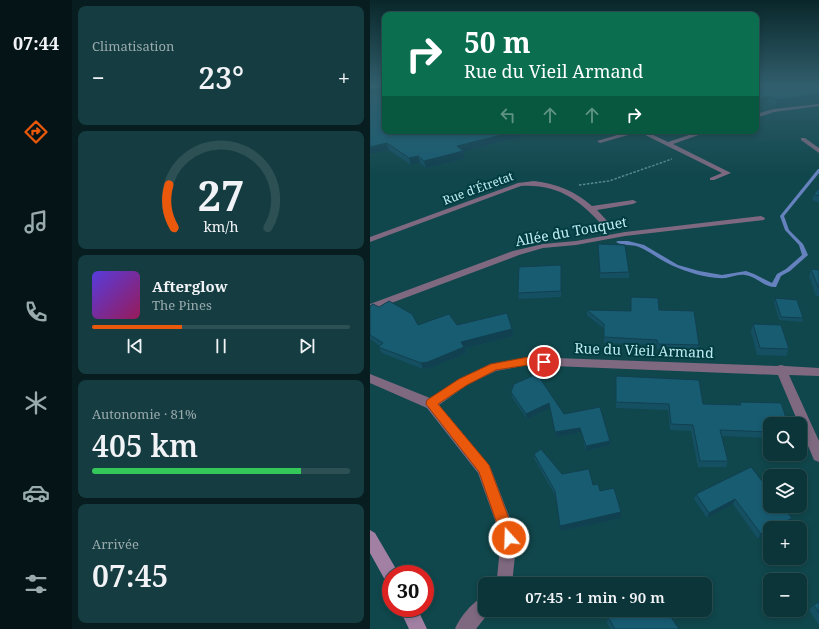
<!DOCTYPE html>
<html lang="fr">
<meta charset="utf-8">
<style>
body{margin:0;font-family:"Noto Serif",serif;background:#153d41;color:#f1f3f6;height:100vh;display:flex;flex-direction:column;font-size:15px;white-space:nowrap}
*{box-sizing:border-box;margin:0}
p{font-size:13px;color:#9aabae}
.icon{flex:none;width:22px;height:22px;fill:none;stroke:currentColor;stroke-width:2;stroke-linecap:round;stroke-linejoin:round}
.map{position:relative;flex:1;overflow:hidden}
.details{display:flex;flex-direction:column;gap:6px;padding:6px;background:#071d1f;width:298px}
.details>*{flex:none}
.banner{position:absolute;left:12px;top:12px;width:377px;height:122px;border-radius:8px;box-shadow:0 2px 6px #0003,0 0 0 1px #2c5053;background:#0b6e4f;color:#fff;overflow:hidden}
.tools{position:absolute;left:393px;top:417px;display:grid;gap:8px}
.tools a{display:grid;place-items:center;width:44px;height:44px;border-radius:8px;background:#0c3539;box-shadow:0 2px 6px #0003,0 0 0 1px #2c5053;font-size:20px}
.speed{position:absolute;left:12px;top:565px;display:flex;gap:8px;font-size:20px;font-weight:700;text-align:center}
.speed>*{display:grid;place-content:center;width:52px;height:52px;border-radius:50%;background:#0c3539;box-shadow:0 2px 6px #0003,0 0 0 1px #2c5053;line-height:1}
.speed .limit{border:6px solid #d22;background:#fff;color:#111}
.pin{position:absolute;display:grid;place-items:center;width:34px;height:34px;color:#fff;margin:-17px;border:2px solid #fff;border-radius:50%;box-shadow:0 1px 4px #0007}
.me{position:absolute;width:44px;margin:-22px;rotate:340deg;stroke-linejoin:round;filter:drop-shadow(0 0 3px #0008)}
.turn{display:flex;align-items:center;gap:14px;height:84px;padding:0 16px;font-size:18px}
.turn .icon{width:52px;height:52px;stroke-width:2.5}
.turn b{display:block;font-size:28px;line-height:34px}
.lanes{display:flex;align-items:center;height:38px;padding:0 16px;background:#0003;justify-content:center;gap:20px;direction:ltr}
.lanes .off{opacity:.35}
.big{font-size:30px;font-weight:600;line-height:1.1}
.details .widget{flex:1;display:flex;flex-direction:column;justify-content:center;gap:6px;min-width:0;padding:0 14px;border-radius:8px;background:#153d41}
.details .dial{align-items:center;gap:0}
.dial svg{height:104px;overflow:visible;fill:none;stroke:#2c5053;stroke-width:7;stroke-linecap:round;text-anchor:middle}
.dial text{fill:#f1f3f6;stroke:none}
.song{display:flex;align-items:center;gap:12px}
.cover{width:48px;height:48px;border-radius:6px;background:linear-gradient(135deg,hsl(250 70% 55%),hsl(330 70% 35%))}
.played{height:4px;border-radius:2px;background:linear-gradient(90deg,#ea580c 35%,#2c5053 35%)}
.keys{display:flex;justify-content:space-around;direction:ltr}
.heat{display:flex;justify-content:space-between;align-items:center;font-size:22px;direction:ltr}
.charge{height:6px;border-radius:3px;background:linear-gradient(90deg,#34c759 81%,#2c5053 0)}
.trip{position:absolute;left:108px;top:577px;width:234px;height:40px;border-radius:8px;background:#0c3539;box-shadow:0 2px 6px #0003,0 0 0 1px #2c5053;font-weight:600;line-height:40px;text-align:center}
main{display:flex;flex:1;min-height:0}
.tabs{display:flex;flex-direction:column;width:72px;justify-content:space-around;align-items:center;background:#051517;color:#9aabae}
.tabs .icon{width:28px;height:28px}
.tabs .active{color:#ea580c}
.tabs b{font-size:18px;color:#f1f3f6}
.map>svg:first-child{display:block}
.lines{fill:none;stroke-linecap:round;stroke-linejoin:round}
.stream{fill:#6582be;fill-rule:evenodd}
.path{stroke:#578a8e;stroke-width:1.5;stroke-dasharray:2.5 1.5;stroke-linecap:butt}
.lane{fill:#7e6980;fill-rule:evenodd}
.street{fill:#7e6980;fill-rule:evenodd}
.secondary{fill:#a180a4;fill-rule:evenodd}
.wall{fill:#154f62}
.shaded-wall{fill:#114050}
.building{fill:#185c72;stroke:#114050}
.route{fill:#ea580c;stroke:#983908}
.labels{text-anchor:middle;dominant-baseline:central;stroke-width:4;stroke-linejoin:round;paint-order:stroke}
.far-street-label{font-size:12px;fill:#bfecf0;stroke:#003c41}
.street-label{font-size:14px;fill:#bfecf0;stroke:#003c41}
</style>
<main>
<nav class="tabs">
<b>07:44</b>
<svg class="icon active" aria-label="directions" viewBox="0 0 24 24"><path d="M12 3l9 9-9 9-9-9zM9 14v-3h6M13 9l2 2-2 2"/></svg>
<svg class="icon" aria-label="music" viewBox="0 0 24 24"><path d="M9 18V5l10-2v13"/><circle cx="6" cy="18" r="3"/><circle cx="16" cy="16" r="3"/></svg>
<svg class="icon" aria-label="phone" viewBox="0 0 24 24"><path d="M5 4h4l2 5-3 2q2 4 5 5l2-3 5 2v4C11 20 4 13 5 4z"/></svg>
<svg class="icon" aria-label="climate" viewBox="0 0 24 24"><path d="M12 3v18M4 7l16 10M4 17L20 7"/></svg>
<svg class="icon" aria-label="car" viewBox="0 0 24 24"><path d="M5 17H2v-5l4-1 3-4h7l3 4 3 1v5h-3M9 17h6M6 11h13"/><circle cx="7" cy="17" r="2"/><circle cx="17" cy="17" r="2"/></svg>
<svg class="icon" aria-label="filters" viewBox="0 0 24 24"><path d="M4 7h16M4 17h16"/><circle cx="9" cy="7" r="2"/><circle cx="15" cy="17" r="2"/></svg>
</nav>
<section class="details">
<div class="widget"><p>Climatisation</p>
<div class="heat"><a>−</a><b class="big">23°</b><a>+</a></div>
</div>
<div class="widget dial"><svg viewBox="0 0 100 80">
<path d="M14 69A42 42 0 1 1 86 69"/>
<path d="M14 69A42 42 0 0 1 10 36" stroke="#ea580c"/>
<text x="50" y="56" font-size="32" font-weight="700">27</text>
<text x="50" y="72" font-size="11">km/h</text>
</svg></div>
<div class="widget">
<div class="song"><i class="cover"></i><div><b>Afterglow</b><p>The Pines</p></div></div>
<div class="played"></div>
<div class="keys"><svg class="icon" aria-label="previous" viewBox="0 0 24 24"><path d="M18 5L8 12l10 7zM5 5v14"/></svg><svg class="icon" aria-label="pause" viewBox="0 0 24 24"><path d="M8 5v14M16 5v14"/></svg><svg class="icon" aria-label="next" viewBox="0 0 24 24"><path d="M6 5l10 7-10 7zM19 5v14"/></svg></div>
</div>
<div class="widget"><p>Autonomie · 81%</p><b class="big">405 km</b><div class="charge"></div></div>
<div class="widget"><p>Arrivée</p><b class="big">07:45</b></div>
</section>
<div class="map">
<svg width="449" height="629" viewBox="0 0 449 629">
<rect width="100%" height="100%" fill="#10474c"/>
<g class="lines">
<path class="stream" d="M448,169h1v4l-35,43 5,14 14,14 5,11 -18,16 -9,5 -5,11c-11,1 -20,-11 -31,-12 -5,-1 -10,1 -15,2 -7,2 -14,1 -21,0 -17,-3 -34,-9 -49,-18 -7,-4 -13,-9 -21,-12 -7,-3 -17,-1 -23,-5l2,-1h10l16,4 34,20 21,6 23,4 24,-4 8,3 18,9 5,-9 9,-5 16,-14 -3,-10 -14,-15 -5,-14z"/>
<path class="path" d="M209,185l30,-4 63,-22"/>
<path class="lane" d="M391,216l4,2 -1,2 -139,16 -49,9 -33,3 -24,7 -149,56v-7l143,-53 30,-7 33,-3 49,-9z"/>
<path class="street" d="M449,104v2l-45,6 -18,6v-4l18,-5z
M261,131h14l23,11 33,-11h9l-37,13 58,29 -17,7h-4v-2l12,-5 -83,-41 -39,11 -3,-2z
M431,138h4l14,10v5l-18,-13z
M164,181c23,3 41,10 58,25l41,-6 4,2 -4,2 -36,6 15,16 -4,2h-3c-25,-27 -45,-44 -84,-42l-151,56v-5l148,-54z
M158,357l249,9 4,-1 4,1 34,2v8l-30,-1 30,66v21l-5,-2 -36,-85 -250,-10 -32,6 -29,14 -28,20 50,60 2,4 26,68 -5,47h-17l2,-6 4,-41 -23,-64 -51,-65 -57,-25v-9l60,24 29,-19 31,-15z
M115,596v14h6l-15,19h-21c5,-12 18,-28 30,-33z"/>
<path class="secondary" d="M0,86h11l-11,2z
M0,530l5,3 24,41h-8v8l-6,-2 -15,-27z
M29,608h18l10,21h-18z"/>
</g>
<path class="wall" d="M386,86h63l-44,20 -7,-4z
M0,93l15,38h144l1,3 -67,18 2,6 -39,10 -6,-5 -9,2 -22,-15 -19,4z
M449,188v15l-7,-3 2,-6z
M228,244l31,28v6h-29z
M191,265v32l-42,2 -1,-6z
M441,269l8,1v26h-3l-7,-20z
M261,297l28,13 40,35 -1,5 -41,-1v-4l-53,-2v-14l-17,-14v-5l44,1z
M405,298l28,20 -1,4 -23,-2 -5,-18z
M0,306l9,1 39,18h39l55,4 1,7 -48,12 1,5 -36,15 -7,1 -41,-16 -4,-6 2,-1 -10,-7z
M383,324l36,25 -3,7 -29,-1 -6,-24z
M246,376l87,28 36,1 1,-3 30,22v14l-49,-2 7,25 -2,6h-28l-7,-36 -21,-1 -2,-20 -52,-2z
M144,384l96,57v4l-24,6 -5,-19 -25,5 -6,-29 -23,11 -15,-22 -1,-5z
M164,454l28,20 31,11 7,6 21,27 -60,13 -5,-34 -21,-37z
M381,467l41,51 -4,5 -9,5h-9v5l-12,6 -25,-35 -26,14 -13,-19 2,-5z
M449,602v23l-10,-15 5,-5z
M238,617l71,12h-68l-4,-5z"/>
<path class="shaded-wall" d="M449,94v6l-44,6 2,-6z
M399,96l-1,6 -12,3v-5z
M147,131h12l1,3 -67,18 2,6 -39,10 -2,-7 33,-15z
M17,143l2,7 -19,4v-7z
M48,156l2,7 -9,2 -2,-7z
M142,329l1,7 -48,12 1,5 -36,15 -7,1 -2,-6 40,-21z
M179,403l1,5 -23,11 -1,-5z
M210,428l1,4 -25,5 -1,-5z
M240,441v4l-24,6v-5z
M365,499l-2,5 -26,14 2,-5z
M251,512v6l-60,13 -1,-5z
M422,518l-4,5 -9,5h-6z
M400,529v4l-12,6 3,-5z"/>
<path class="building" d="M386,86h63v8l-42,6 -8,-4 -13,4z
M15,91v40h132l-60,15 6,5 -39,10 -6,-5 -9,2 -22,-15 -17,4v-54z
M449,188v8l-5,-2z
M228,244l27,1 4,27 -29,1z
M191,265v26l-43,2 1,-26z
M441,269l8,1v19z
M261,297l27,1 1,12 35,1 5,34 -41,-1 -1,-4 -53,-3v-13l-17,-14 44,1z
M405,298l22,2 6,18 -22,-1z
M19,301l23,13 6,11 31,-11 8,11 50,-12 5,16 -51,13 3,5 -36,15 -7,1 -43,-16 5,-4 -13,-8v-29l3,-2 6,3z
M383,324l28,1 8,24 -29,-1z
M167,374l27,40 36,-7 10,34 -24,5 -6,-18 -25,4 -6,-29 -23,11 -15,-22 3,-8z
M246,376l83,4 4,24 38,1 -1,-3 41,1 7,21h-18v8l-50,-2 8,31h-28l-7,-36 -22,-1 -2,-20 -53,-2z
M171,449l21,25 27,-5 4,16 5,-1 2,7 14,-3 7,24 -61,14 -5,-35 -21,-37z
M381,467l19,24v15h12l10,12 -19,10h-3v1l-9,5 -26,-35 -26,14 -13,-19z
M449,602v11l-5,-8z
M246,610h50l13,19h-64l-7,-12z"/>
<linearGradient id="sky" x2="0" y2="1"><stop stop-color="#09272a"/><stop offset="0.49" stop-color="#315e6c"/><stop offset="1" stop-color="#315e6c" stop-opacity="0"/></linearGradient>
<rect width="449" height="174" fill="url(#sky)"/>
<path class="route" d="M158,357l16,1 5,4 -5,3h-16l-32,5 -29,15 -29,19 51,61 27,73 -2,4 -5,3 -5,-3 -2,-4 -23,-66 -53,-68 1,-4 32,-21 32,-15z"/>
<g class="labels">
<g class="far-street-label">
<text transform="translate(108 188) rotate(-20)">Rue d'Étretat</text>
</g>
<g class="street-label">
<text transform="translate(201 231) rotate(-10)">Allée du Touquet</text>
<text transform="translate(274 350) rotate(2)">Rue du Vieil Armand</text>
</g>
</g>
</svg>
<div class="tools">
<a><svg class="icon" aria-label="search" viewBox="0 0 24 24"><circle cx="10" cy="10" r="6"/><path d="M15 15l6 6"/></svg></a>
<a><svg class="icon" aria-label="layers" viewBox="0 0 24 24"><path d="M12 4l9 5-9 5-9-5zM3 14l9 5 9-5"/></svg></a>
<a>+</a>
<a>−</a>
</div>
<div class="speed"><div class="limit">30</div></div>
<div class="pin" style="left:174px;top:362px;background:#d93025"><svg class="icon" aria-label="arrive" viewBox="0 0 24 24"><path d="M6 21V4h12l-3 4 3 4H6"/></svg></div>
<svg class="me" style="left:139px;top:538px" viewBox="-20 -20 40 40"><circle r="17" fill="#ea580c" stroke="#fff" stroke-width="3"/><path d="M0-11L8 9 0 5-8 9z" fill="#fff"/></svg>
<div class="trip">07:45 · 1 min · 90 m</div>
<div class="banner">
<div class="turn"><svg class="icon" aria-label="right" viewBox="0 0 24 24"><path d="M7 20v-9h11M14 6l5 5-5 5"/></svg><div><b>50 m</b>Rue du Vieil Armand</div></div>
<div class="lanes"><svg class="icon off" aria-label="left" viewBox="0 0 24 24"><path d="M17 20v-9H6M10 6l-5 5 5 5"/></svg><svg class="icon off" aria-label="ahead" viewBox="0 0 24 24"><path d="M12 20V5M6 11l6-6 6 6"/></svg><svg class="icon off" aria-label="ahead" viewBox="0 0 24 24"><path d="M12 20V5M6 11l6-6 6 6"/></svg><svg class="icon" aria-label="right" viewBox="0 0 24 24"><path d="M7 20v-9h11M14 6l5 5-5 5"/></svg></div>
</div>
</div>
</main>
